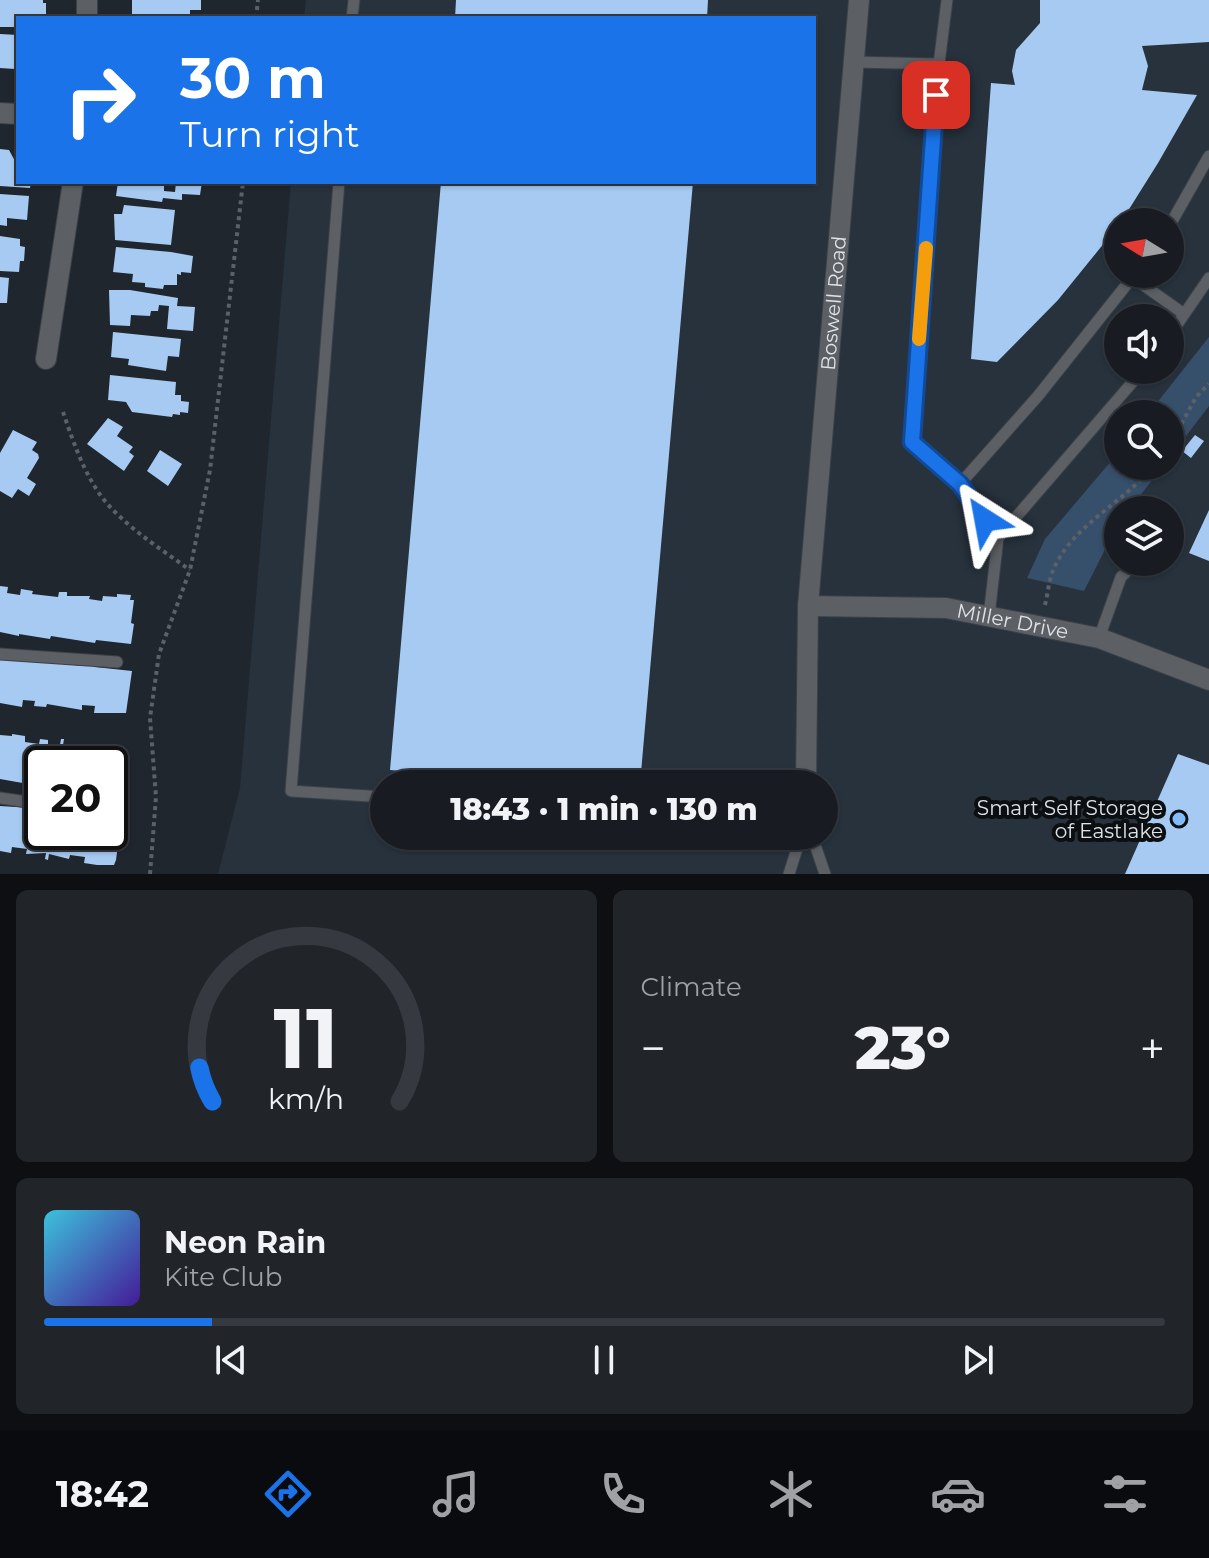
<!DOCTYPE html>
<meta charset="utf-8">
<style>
body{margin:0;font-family:Montserrat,sans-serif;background:#21252a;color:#f1f3f6;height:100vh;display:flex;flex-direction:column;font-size:30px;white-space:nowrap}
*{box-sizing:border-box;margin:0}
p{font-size:26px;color:#9fa1a5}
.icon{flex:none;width:44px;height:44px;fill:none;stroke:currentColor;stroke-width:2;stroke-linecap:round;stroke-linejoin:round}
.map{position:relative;height:874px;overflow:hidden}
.panel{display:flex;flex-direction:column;gap:16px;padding:16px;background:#0d0f13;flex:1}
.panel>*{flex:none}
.hud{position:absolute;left:16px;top:16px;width:800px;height:168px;border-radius:0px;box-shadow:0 2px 6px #0004,0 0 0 2px #363a40;background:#1a73e8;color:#fff;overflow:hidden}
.needle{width:52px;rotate:281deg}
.fabs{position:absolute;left:1104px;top:208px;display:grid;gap:16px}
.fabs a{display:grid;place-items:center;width:80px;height:80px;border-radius:50%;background:#181c22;box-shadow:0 2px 6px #0004,0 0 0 2px #363a40;font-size:40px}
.speed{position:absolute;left:24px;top:746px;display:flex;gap:16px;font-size:40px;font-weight:700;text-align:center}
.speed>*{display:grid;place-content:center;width:104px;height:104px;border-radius:50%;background:#181c22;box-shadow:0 2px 6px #0004,0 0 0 2px #363a40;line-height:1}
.speed .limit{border:4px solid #111;border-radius:12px;background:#fff;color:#111}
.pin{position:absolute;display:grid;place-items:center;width:68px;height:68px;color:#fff;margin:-34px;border-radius:16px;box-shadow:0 4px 12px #0006}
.me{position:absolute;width:88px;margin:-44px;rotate:326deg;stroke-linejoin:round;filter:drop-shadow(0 0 6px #0008)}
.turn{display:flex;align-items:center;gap:28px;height:168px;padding:0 32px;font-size:36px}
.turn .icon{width:104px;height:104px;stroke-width:2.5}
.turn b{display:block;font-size:56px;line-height:68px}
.big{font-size:60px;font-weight:800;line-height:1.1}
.panel .tile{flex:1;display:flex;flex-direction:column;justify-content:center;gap:12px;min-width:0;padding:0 28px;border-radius:12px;background:#21252a}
.panel .dial{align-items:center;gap:0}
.dial svg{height:208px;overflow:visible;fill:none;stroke:#363a40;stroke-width:7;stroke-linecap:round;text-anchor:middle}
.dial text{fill:#f1f3f6;stroke:none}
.song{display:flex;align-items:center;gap:24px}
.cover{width:96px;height:96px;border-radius:12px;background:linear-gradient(135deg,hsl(190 70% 55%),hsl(260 70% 35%))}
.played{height:8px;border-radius:4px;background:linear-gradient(90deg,#1a73e8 15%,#363a40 15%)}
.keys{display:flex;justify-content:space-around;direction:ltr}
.heat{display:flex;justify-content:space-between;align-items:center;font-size:44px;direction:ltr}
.panel .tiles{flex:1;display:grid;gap:16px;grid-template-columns:1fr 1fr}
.tile:last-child{grid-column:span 2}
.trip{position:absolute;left:370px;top:770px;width:468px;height:80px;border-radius:40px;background:#181c22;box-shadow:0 2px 6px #0004,0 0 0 2px #363a40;font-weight:800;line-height:80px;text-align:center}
.tab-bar{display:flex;height:128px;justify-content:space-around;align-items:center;background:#0a0b0e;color:#9fa1a5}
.tab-bar .icon{width:56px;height:56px}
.tab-bar .selected{color:#1a73e8}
.tab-bar b{font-size:36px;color:#f1f3f6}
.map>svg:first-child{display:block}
.built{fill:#27323d;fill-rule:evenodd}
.green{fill:#364f6a}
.building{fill:#a6caf2}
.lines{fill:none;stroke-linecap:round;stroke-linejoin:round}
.service-casing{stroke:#3b4048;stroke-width:13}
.minor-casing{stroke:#3b4048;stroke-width:22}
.tertiary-casing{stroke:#3b4048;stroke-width:22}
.path{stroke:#5b6168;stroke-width:4;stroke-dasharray:4 4;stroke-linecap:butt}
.service{stroke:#5c5f63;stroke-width:11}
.minor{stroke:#5c5f63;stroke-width:20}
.tertiary{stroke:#5c5f63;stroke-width:20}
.route-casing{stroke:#114b97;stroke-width:20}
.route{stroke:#1a73e8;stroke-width:14}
.slow{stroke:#f59e0b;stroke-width:14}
.poi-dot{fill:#84bcfb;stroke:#0c0f12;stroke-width:3}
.labels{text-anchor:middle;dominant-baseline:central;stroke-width:8;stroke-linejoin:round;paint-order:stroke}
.street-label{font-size:20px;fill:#dee3e8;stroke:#0c0f12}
.poi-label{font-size:20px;fill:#dee3e8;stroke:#0c0f12;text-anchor:end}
</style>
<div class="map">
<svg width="1209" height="874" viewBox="0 0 1209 874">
<rect width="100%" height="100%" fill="#20262e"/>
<path class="built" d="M306,0h903v874h-991l22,-86 51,-606h523v-164h-510zM1118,222h52v52h-52zM1118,318h52v52h-52zM1118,414h52v52h-52zM1118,510h52v52h-52zM384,784h440v52h-440z"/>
<path class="green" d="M1209,337v69l-39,51v-43h-22z
M1118,453v13h45l-34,44h-11v14l-34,67 -57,-13 18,-39z"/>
<path class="building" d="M0,0h43v3h3v15h-28v9h-18z
M132,0h69v10h-11v8l-58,-2z
M456,0h252l-1,18h-252z
M1040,0h169v42l-67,4 6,20 -6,24 55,5 -39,68 -37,59h-3v4l-60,74 -61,62 -26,-3 20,-276 24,2 -3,-14 4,-21 24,-27z
M0,34l18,1v32l-3,2 -15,-1z
M0,149l9,1 6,11h3v21h13l-1,6 -30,-2z
M118,182h40l-1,2 7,1v6l11,1 1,-10h26l-2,13 -18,-1v6l-19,-2 -1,4 -46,-6z
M441,182h252l-53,602h-88l-162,-14z
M0,194l29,2 -2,24 -20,-2v8l-7,-1z
M124,205l51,5 -4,35 -56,-5 -1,-26h8z
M0,236l20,3v7l5,1 -1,14h-4l-1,11 -19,-1z
M116,247l55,5 22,4 -2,17 -10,-1v3l-4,-1v11h-13l-1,4 -18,-2v-4l-13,-1 1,-8 -20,-2z
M0,277l9,1 -2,25h-7z
M109,290h21l48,8 -1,8 18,1 -2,24 -26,-2 2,-23 -10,-1 -1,6h-7l-1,5 -19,-1 -1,11 -20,-1z
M113,332l68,7 -2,18 -11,-1 -2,15 -38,-6 1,-6 -18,-2z
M110,375l66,7 -1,13h6v6l8,1 -1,11 -8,-1v3l-7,-1 -1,3 -40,-5 -6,-10 -18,-2z
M108,418l15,9 -6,9 16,11 -4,5 5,4 -10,15 -37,-27z
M13,430l24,12 -5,8 6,4 1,4 -12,20 9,6 -7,12 -11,-7 -6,9 -12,-7v-38z
M1195,435l9,6 -13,17 -9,-7z
M160,450l22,14 -14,22 -21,-15z
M1209,510v51l-20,-8z
M0,586l8,1 -1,6 13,2 1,-6 12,2 -1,3 26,3 1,-5h8v4h23l-1,3 13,2 1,-5 14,1v-3l14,1 -1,5h4l-3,23 3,1 -3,20 -35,-4 -1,3 -44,-7 -1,3 -31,-5v2l-19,-4z
M0,658l84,8v-3l11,1v3l37,4 -6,42h-32l1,-7 -13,-1v5l-35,-6 -1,3 -12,-1 1,-5 -12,-1 -1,7 -22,-4z
M12,734l13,2v6l14,2 1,-5 8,1v4l12,1 1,-6h3l-1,6h20v5l15,2v-6l29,5 -3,44 -14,-2v-29h-68v20l-7,-1 -1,2 -34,-6v-44l12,1z
M1178,754l31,11v109h-84z
M0,806l32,2v2l10,1v21h68v-12l11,2 -5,38 -2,5h-17l-13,-2 1,-6 -15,-2 -1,4 -20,-5 -1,6 -3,-1 1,-6 -20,1 1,-5 -15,-2 -1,6 -11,-2z"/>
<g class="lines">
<g class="service-casing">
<path id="service" d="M352,18l2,-18
M854,62l85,2 8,-64
M939,64l-27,378 48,42 38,54
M339,182l-48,609 93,6
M1170,225l39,-69
M1132,277l52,37
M1170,335l39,-57
M960,484l78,-88 97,-122
M989,616l9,-78 145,-168
M1099,638l22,-61 15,-14
M0,654l117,8
M0,798l42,6
M110,813h3
M812,836l13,38
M789,874l12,-38"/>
</g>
<g class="minor-casing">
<path id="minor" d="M87,18v-18
M0,113l18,1
M46,359l27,-177"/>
</g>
<g class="tertiary-casing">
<g id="tertiary">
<path id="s1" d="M808,606l138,2 153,30 110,42"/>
<path id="s2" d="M806,784l2,-178 51,-606"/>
</g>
</g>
<path class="path" d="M256,18l2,-18
M63,412c12,35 25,74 52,100 22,22 50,40 75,58
M1170,445l26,-48 13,-13
M1045,605c3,-12 4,-26 9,-37 20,-44 70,-65 99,-102
M150,874l6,-77 -6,-79 9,-64 31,-84 20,-100 33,-288"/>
<use href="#service" class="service"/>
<use href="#minor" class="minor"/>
<use href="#tertiary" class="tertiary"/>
</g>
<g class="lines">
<g class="route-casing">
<path id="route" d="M936,95l-24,347 48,42 25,36"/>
</g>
<use href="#route" class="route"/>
<path class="slow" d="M919,339l7,-91"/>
</g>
<circle class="poi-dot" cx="1179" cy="819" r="8"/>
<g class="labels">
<g class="street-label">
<text stroke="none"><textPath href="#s2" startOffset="482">Boswell Road</textPath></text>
<text stroke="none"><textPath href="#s1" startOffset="206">Miller Drive</textPath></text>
</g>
<g class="poi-label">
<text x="1163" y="808">Smart Self Storage<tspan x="1163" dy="23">of Eastlake</tspan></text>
</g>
</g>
</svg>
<div class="fabs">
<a><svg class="needle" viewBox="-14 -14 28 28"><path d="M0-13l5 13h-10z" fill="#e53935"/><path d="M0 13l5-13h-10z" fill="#9fa1a5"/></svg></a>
<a><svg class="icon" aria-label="sound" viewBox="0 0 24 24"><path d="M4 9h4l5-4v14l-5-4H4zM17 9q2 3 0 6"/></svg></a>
<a><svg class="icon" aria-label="search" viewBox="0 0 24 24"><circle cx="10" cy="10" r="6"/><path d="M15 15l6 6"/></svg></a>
<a><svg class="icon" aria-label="layers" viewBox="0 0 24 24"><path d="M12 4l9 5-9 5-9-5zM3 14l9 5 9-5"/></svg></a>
</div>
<div class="speed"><div class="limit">20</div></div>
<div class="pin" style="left:936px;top:95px;background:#d93025"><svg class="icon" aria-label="arrive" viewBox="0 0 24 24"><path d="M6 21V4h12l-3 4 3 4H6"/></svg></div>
<svg class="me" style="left:985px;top:520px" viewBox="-20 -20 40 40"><path d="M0-17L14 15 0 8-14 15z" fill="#1a73e8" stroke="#fff" stroke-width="4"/></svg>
<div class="trip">18:43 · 1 min · 130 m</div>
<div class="hud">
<div class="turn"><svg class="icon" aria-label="right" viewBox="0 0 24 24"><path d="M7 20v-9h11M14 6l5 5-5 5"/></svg><div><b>30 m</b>Turn right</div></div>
</div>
</div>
<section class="panel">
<div class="tiles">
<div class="tile dial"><svg viewBox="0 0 100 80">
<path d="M14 69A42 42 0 1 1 86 69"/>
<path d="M14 69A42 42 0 0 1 9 56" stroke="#1a73e8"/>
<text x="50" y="56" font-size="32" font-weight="700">11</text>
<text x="50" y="72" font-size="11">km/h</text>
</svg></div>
<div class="tile"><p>Climate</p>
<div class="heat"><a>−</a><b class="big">23°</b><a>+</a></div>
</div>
<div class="tile">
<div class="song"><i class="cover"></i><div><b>Neon Rain</b><p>Kite Club</p></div></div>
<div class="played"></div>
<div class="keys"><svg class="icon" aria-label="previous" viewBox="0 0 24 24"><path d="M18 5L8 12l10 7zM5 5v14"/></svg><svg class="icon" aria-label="pause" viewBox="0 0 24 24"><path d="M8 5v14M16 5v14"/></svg><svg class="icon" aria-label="next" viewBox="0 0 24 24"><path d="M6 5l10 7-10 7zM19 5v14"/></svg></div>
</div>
</div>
</section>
<nav class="tab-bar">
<b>18:42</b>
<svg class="icon selected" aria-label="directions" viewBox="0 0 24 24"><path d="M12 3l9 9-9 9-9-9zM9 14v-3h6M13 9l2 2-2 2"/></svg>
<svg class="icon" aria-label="music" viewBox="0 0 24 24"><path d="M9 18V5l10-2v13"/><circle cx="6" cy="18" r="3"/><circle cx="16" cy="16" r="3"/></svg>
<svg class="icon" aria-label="phone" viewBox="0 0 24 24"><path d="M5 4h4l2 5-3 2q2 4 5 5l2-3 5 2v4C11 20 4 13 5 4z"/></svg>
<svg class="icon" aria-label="climate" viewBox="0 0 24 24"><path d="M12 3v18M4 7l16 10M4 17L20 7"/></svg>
<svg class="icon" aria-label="car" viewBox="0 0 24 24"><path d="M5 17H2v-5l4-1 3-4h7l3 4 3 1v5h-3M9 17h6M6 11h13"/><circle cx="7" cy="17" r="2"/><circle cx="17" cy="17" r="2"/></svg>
<svg class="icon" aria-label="filters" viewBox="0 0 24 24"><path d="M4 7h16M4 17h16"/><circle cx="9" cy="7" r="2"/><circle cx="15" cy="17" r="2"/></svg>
</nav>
